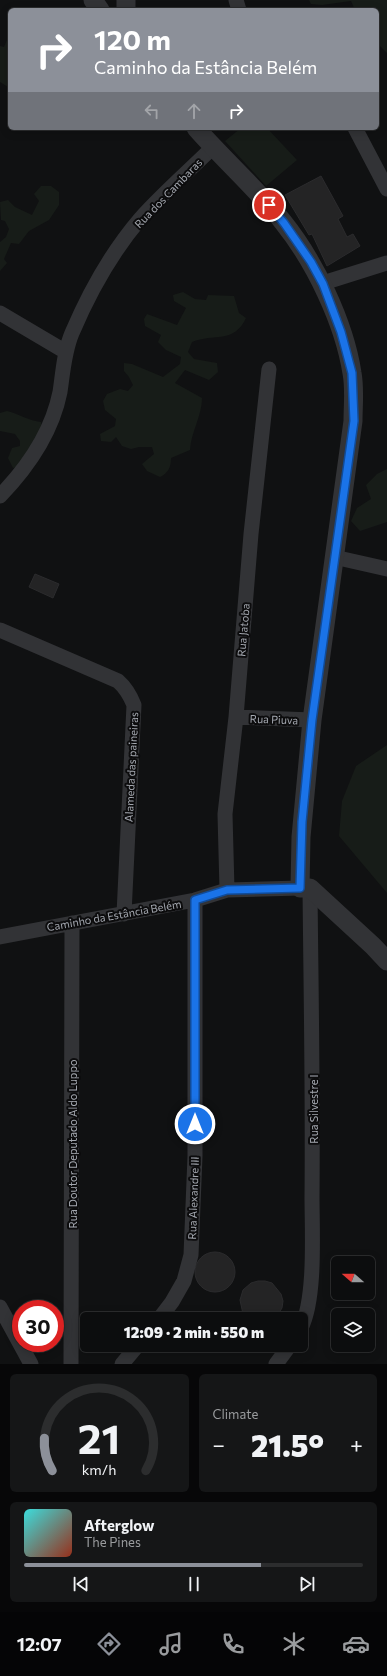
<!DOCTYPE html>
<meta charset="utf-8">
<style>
body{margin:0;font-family:Commissioner,sans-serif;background:#151617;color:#f1f3f6;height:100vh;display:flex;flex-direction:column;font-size:15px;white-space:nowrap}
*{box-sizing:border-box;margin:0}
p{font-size:13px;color:#9a9c9e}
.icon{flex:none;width:22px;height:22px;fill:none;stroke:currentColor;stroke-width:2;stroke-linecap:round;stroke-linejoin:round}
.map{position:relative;height:1364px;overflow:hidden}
.side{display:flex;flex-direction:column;gap:10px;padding:10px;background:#070708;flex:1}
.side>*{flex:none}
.guide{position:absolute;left:8px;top:8px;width:371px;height:122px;border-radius:6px;box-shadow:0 2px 10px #0003,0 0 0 1px #2c2d2e;background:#8c9099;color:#fff;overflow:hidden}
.needle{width:26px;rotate:290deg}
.tools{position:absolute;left:331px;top:1256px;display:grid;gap:8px}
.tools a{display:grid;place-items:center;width:44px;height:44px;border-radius:6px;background:#0c0d0e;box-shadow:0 2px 10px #0003,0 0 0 1px #2c2d2e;font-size:20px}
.speed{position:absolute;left:12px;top:1300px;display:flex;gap:8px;font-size:20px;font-weight:700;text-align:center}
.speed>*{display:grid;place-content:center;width:52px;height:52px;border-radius:50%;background:#0c0d0e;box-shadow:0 2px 10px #0003,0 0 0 1px #2c2d2e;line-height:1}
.speed .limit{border:6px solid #d22;background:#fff;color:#111}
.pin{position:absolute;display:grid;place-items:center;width:34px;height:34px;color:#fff;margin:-17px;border:2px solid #fff;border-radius:50%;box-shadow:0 1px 4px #0007}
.me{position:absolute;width:44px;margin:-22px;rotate:0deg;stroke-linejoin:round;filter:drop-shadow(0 0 3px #0008)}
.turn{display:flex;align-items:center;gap:14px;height:84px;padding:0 20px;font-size:18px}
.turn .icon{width:52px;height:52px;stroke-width:2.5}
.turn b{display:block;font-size:28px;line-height:34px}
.lanes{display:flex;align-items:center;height:38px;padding:0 20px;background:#0003;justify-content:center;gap:20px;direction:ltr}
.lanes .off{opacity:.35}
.big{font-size:30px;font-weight:800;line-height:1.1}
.side .tile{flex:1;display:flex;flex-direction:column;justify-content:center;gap:6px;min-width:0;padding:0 14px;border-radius:6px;background:#151617}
.side .dial{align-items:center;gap:0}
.dial svg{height:104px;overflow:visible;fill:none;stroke:#2c2d2e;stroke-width:7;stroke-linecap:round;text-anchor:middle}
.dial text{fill:#f1f3f6;stroke:none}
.song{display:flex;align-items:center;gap:12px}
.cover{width:48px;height:48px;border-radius:6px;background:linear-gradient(135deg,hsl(180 70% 55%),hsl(10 70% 35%))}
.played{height:4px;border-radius:2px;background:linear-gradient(90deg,#8c9099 70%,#2c2d2e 70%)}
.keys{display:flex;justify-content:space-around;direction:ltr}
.heat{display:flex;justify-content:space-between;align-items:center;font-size:22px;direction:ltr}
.side .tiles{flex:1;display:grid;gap:10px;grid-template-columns:1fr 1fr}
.tile:last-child{grid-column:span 2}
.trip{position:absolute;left:80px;top:1312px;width:228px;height:40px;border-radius:6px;background:#0c0d0e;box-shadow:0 2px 10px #0003,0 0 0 1px #2c2d2e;font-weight:800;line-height:40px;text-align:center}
.dock{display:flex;height:64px;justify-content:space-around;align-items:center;background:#050506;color:#9a9c9e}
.dock .icon{width:28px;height:28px}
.dock .current{color:#8c9099}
.dock b{font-size:18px;color:#f1f3f6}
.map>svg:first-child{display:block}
.green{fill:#171c18}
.building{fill:#242425;stroke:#2b2b2d}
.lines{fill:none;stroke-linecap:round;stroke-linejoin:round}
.minor{stroke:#323336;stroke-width:15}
.tertiary{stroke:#323336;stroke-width:19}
.route-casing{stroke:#114b97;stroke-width:10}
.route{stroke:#1a73e8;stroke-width:7}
.labels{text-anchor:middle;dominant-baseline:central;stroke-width:4;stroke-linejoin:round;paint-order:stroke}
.street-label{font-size:11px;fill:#a4a8b0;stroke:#0c0c0d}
</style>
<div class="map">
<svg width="387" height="1364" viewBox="0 0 387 1364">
<rect width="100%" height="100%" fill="#101112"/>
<path class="green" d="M309,0h78v53l-10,-10v-33h-22l-4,-9 -29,4 -11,-1z
M10,38v47l-2,2 -8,-5v-36l4,1 3,-7z
M241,128h26l30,32 -31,26 -41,-45z
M41,186h10l8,6v13l-10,15 -20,11 -10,13 -8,-1 -7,16 3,4 -7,8v-29l6,-5 3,-8 -4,-8 -4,-1 -1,-18 8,-2 7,7 17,8 7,-14 -5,-7z
M183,292l12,7 11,1 2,-5 26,1 5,17 7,5c-12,26 -32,15 -54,24l-4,10 6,7 23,4 1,9 -9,8 -24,-10 -10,13 27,15c0,18 -11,34 -12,52l-19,8c0,10 -3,15 -11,19l-13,-6 -5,-7 12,-10 -2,-7h-13l-8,2 -9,-3 -6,-9 -5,5 -10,-1 -1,-7 15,-8 1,-7 -11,-9 -2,-9 4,-7 13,-5 8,2 5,-6 -4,-8 -5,-6v-8l8,1 31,13 17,-13 1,-7 -15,-7 -8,-8 3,-7 -16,-9 -1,-7 3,-5 30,11 9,-17 -12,-7 -1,-6z
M7,411c12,3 22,10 34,11l2,9 -23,35 -7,2 -5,-10 4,-10 8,-2v-5l-5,-7 -15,-3v-18z
M387,469v53l-27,9 -9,-10 6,-13 14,-9 -5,-14 11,-11z
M387,745v148l-48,-57 3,-35 14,-35z"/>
<path class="building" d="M321,176l22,40 -5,3 9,18 6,-3 7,12 -33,20 -15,-32 -3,1 -24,-40z
M35,574l24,10 -6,14 -24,-11z
M195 1272a20 20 0 1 1 40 0a20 20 0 1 1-40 0Z
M258,1281h7l7,2 9,11 2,7 -1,7 -7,11h-28l-4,-5 -3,-14 3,-10 8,-7z"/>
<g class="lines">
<path class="minor" d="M236,0l3,10
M355,128l32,61
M323,283l64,-20
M0,313l66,39
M0,496c28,-29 52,-64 60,-104 3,-20 4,-40 12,-59 17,-40 39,-80 68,-114 22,-25 49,-48 73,-72
M334,557l53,12
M0,630l118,51c8,7 12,14 16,24l-10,209
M236,717l76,3
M227,890l-2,-76 11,-97 15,-183 18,-165
M0,937l195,-37 32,-10 73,-2
M0,1307l31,57
M159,1319l13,-17 12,-21 7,-26 4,-99v-256
M301,1328c15,-30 11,-97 11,-131 1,-103 -1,-206 -2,-309
M71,1364l1,-441
M122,1364l16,-19
M276,1364l14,-19"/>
<path class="tertiary" d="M93,0l7,10
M126,0v10
M196,128c28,32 61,61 87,94 32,40 61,100 69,151 3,16 1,32 1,48l-41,299 -11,117 -1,51h10l63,58 14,15"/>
</g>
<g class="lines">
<g class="route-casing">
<path id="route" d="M195,1124v-224l32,-10 73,-2 2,-66 10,-102 42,-299 -2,-48 -11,-41 -18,-48 -12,-22 -27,-39 -15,-18"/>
</g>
<use href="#route" class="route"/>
</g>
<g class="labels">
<g class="street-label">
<text transform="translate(168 193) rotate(-46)">Rua dos Cambaras</text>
<text transform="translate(243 630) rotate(-85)">Rua Jatoba</text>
<text transform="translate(274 719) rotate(2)">Rua Piuva</text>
<text transform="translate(131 767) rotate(-87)">Alameda das paineiras</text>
<text transform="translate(114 915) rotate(-10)">Caminho da Estância Belém</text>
<text transform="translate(313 1109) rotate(-90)">Rua Silvestre I</text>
<text transform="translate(72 1144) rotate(-90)">Rua Doutor Deputado Aldo Luppo</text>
<text transform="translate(193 1198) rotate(-88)">Rua Alexandre III</text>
</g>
</g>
</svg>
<div class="tools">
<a><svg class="needle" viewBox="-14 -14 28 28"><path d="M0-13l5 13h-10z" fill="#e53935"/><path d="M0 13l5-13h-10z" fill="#9a9c9e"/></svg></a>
<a><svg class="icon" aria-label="layers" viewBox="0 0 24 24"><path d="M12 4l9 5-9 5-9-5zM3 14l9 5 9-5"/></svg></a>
</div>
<div class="speed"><div class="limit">30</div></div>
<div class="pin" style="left:269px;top:205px;background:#d93025"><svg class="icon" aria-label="arrive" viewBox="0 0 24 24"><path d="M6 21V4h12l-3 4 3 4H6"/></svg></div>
<svg class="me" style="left:195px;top:1124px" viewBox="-20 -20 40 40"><circle r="17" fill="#1a73e8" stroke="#fff" stroke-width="3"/><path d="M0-11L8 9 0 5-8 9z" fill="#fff"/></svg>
<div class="trip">12:09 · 2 min · 550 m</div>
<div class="guide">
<div class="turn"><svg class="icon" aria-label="right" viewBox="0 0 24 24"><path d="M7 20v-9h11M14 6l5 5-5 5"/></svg><div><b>120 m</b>Caminho da Estância Belém</div></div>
<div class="lanes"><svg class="icon off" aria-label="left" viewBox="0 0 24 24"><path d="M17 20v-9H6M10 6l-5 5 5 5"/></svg><svg class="icon off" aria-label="ahead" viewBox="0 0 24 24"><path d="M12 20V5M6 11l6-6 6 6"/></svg><svg class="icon" aria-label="right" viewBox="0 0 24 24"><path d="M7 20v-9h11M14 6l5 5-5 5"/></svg></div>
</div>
</div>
<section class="side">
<div class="tiles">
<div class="tile dial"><svg viewBox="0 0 100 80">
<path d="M14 69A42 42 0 1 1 86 69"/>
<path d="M14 69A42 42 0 0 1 8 44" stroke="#8c9099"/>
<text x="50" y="56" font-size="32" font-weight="700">21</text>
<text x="50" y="72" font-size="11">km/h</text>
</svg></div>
<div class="tile"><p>Climate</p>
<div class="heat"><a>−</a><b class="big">21.5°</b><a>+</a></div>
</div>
<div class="tile">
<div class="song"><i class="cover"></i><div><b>Afterglow</b><p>The Pines</p></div></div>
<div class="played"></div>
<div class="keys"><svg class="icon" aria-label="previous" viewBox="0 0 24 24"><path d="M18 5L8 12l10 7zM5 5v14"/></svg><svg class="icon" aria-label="pause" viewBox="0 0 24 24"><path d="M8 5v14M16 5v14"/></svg><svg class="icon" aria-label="next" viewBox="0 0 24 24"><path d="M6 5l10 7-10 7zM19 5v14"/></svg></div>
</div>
</div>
</section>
<nav class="dock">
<b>12:07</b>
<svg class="icon current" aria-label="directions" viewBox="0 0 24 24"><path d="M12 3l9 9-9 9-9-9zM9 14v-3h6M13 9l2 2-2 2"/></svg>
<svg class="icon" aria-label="music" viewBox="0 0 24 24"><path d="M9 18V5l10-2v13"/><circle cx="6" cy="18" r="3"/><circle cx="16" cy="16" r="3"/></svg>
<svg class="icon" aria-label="phone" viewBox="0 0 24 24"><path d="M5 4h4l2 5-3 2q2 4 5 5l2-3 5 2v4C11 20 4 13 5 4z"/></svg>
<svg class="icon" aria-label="climate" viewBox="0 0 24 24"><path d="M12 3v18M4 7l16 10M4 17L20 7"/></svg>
<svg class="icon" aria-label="car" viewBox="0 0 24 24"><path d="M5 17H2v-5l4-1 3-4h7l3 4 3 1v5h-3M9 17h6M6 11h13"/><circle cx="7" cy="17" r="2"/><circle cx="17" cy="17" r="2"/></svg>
</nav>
